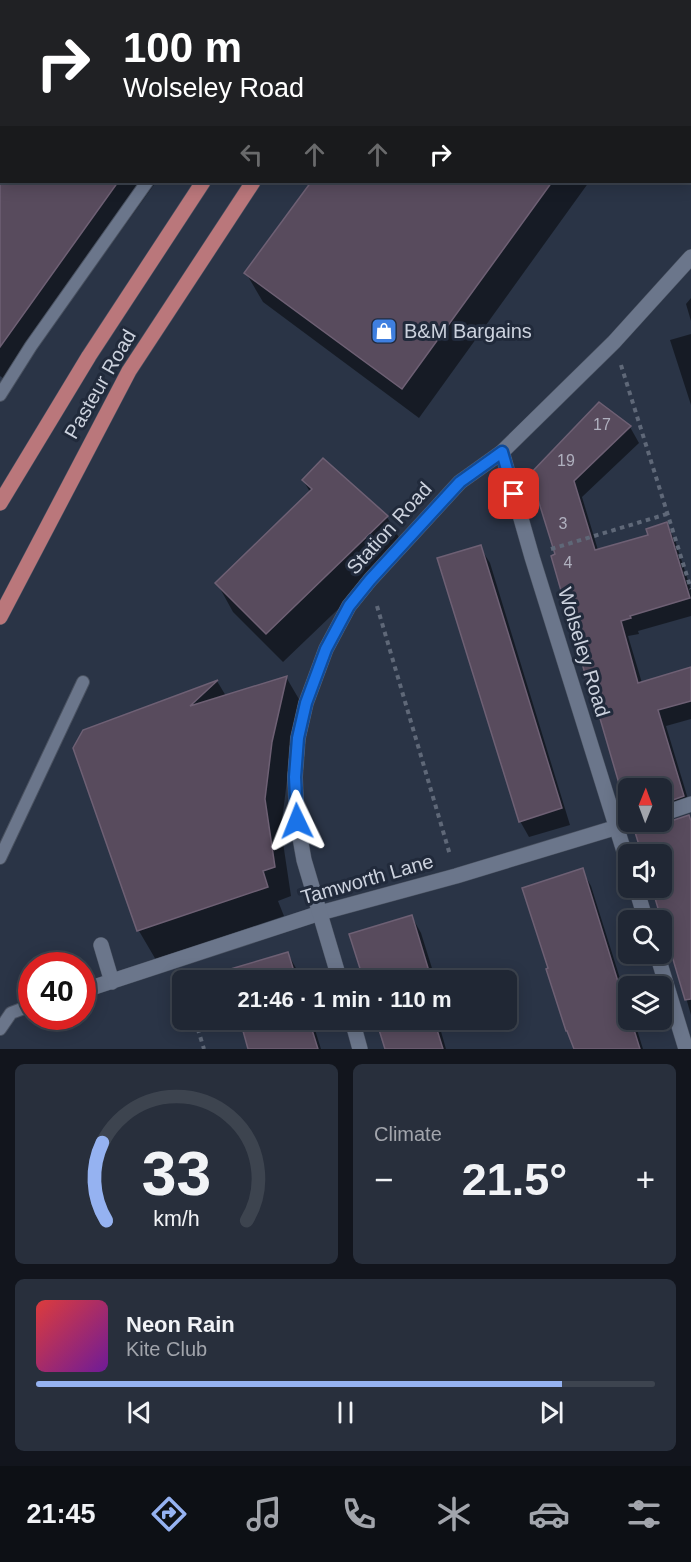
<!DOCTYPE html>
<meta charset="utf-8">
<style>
body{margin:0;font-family:Arial,sans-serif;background:#282f3c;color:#f1f3f6;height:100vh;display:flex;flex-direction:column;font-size:22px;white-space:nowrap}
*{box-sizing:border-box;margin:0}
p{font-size:20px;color:#a2a5ac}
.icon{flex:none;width:33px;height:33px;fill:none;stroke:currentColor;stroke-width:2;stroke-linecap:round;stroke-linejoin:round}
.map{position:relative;height:1049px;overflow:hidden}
.drawer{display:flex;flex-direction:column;gap:15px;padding:15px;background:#12151d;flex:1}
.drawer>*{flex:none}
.banner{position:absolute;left:0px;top:0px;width:692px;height:183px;box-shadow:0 3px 15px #0003,0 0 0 2px #3d444f;background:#202124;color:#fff;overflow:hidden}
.needle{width:39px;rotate:1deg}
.tools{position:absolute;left:618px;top:778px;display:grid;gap:12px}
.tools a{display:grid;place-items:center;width:54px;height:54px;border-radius:9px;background:#202734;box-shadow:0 3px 15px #0003,0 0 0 2px #3d444f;font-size:30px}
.speed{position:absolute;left:18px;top:952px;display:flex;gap:12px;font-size:30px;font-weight:700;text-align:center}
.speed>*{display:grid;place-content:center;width:78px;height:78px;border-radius:50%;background:#202734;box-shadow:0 3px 15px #0003,0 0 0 2px #3d444f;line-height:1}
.speed .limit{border:9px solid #d22;background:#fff;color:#111}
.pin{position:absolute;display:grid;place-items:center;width:51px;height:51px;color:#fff;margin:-26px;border-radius:12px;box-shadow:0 3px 9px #0006}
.me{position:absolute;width:66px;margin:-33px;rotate:358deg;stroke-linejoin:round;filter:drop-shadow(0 0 4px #0008)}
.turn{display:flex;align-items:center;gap:21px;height:126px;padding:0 24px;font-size:27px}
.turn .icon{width:78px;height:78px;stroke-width:2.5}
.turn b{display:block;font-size:42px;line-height:51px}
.lanes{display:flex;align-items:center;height:57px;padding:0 24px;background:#0003;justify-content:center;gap:30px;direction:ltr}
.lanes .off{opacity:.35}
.big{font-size:45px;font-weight:700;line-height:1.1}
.drawer .widget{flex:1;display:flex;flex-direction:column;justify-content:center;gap:9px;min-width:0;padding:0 21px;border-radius:9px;background:#282f3c}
.drawer .dial{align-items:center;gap:0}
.dial svg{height:156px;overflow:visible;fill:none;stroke:#3d444f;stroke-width:7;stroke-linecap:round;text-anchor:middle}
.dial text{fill:#f1f3f6;stroke:none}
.song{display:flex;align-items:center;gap:18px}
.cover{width:72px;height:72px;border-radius:9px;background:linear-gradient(135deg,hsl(0 70% 55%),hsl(280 70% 35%))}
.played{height:6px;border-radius:3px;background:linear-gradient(90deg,#95b2f1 85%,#3d444f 85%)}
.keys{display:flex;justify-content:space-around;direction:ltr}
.heat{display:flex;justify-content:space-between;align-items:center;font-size:33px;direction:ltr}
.drawer .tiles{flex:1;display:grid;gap:15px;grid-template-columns:1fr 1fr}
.widget:last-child{grid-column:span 2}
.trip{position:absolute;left:172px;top:970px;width:345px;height:60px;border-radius:9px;background:#202734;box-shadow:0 3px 15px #0003,0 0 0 2px #3d444f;font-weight:700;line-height:60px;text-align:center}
.tabs{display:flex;height:96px;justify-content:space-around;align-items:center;background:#0d1015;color:#a2a5ac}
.tabs .icon{width:42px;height:42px}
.tabs .on{color:#95b2f1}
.tabs b{font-size:27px;color:#f1f3f6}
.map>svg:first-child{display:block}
.shadow{fill:#0007}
.building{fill:#584b5d;stroke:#6e6074;stroke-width:1.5}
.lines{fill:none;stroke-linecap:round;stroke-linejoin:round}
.service-casing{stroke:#4a5261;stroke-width:14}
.minor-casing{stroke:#4a5261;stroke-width:16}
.tertiary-casing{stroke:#4a5261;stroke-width:16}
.primary-casing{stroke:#4a5261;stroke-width:16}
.path{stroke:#5f6878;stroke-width:4;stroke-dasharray:4.5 4.5;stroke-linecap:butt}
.service{stroke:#6b768b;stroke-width:12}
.minor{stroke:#6b768b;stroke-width:15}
.tertiary{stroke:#6b768b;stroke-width:15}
.primary{stroke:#ba777b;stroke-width:15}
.route-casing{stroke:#114b97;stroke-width:15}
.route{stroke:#1a73e8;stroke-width:10}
.labels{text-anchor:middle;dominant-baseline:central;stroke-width:6;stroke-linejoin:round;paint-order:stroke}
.number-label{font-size:16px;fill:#afb0be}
.poi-label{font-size:20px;fill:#ccd2de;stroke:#212a3b;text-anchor:start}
.street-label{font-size:20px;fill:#ccd2de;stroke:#212a3b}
</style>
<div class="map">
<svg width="691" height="1049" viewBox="0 0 691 1049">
<rect width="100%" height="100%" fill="#2a3446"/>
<path class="shadow" d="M0,0h286l-284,2v180h154l-145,202 -11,-8z
M313,182h276l-170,236 -156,-116 -17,-29z
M691,298v23l-5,-17z
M691,334v71l-21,-65z
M600,404l30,23 9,16 -57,54 16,53 52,-14 16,-12 9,16 16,50v26l-53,15 1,3 -11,2 14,47 49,-15v51l-25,7 25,83v3l-19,7 1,2 16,-4 2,4v194l-37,-127h8v-33h-18l-3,-25 -4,-8h25v-33h-34v19l-2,-4 -69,-249 -25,-80z
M323,460l64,57 17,29 -121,116 -50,-50 -16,-29 93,-91 -7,-12z
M480,547l10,16 80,262 -41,12 -9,-16z
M286,677l17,29 -15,66 -7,57 10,67 -13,5 6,15 -128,44 -17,-29 -64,-183 9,-17 133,-50 9,15z
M582,870l9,16 37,118v16h6l9,29h-69z
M412,917l9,16 15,48h-71z
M288,954l9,16 3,11h-69z
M242,1020h70l9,29h-73z
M377,1020h63l-2,1 8,28h-60z"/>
<path class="building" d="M0,182h118l-118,165z
M311,182h241l-150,207 -158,-116z
M599,402l32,24 -57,55 21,69 53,-15 -2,-6 21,-7 23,76 -60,18 1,2 -10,3 17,62 53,-16v34l-33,9 26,86 -22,8v-15h-34v19l-1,-4h-2l-33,-113h-2l-39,-135 4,-2 -25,-80z
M323,458l65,58 -122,118 -51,-51 97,-94 -10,-9z
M481,545l81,263 -43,14 -82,-264z
M287,676l-15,66 -7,57 10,68 -12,4 5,16 -131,44 -64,-183 10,-18 135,-50 -28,26z
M689,815l2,6v178l-6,1 -33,-112h10v-33h-20l-7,-23 6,-4 3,-6 21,1z
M583,868l45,146v6h3l9,29h-66l-7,-18h-1l-20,-62 2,-1 -26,-80z
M412,915l20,66h-68l-15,-47z
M288,952l9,29h-67l-3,-11z
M240,1020h69l9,29h-70z
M376,1020h58l9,29h-58z"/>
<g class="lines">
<g class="service-casing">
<path id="service" d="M643,0l2,2
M273,2l1,-2
M690,35l1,1
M0,395l31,-49 116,-164
M0,858l83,-176
M0,1029l11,-16 21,-8"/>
</g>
<g class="minor-casing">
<path id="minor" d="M502,452l30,105 96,307
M662,814l29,-10
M636,888l10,33
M101,945l11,37
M657,954l29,95
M82,991l238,-78 136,-37 178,-54"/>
</g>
<g class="tertiary-casing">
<path id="tertiary" d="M340,981l-36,-121 -7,-39 -2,-44 3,-39 8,-35 20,-54 23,-43 21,-26 90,-98 42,-30 112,-110 77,-85
M352,1020l8,29"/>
</g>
<g class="primary-casing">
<path id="primary" d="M335,2l2,-2
M385,2l2,-2
M0,503l89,-147 114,-174
M0,617l129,-246 124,-189"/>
</g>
<path class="path" d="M621,365l70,224
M551,549l116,-35
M377,606l73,249
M195,1020l9,29"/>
<use href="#service" class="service"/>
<use href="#minor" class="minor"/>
<use href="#tertiary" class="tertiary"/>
<use href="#primary" class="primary"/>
</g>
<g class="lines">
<g class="route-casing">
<path id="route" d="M297,821l-2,-44 3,-39 8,-35 20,-54 23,-43 21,-26 90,-98 42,-30 12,42"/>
</g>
<use href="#route" class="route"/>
</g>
<defs>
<g id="shop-square" transform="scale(1.35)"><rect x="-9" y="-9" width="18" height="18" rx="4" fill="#3f7fe0" stroke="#212a3b"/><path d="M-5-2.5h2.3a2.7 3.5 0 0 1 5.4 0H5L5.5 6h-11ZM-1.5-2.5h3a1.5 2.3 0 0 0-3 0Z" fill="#fff"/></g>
</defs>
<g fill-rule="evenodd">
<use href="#shop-square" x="384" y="331"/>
</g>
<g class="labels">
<g class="number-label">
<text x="602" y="424">17</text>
<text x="566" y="460">19</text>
<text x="563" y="523">3</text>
<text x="568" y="562">4</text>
</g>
<g class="poi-label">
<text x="404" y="331">B&amp;M Bargains</text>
</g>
<g class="street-label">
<text transform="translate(100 384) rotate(-60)">Pasteur Road</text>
<text transform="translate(389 528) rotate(-48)">Station Road</text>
<text transform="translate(584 652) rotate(73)">Wolseley Road</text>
<text transform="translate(367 879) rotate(-16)">Tamworth Lane</text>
</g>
</g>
</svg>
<div class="tools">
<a><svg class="needle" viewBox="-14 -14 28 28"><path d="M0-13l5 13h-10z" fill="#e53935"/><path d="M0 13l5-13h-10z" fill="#a2a5ac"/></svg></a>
<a><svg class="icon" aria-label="sound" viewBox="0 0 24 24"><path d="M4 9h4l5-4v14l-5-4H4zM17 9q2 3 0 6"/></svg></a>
<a><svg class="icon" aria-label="search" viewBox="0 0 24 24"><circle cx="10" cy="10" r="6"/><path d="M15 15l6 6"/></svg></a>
<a><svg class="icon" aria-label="layers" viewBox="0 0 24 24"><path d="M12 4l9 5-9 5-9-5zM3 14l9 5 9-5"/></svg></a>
</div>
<div class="speed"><div class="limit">40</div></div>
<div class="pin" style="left:514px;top:494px;background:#d93025"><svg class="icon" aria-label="arrive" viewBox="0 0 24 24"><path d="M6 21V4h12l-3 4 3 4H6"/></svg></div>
<svg class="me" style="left:297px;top:821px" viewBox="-20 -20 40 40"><path d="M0-17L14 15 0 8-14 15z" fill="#1a73e8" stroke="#fff" stroke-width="4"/></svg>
<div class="trip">21:46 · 1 min · 110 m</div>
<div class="banner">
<div class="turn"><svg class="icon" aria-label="right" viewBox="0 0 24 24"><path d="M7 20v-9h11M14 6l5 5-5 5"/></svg><div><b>100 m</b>Wolseley Road</div></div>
<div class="lanes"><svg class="icon off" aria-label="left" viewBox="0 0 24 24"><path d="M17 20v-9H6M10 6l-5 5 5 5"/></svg><svg class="icon off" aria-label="ahead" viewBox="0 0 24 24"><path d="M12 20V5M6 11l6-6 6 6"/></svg><svg class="icon off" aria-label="ahead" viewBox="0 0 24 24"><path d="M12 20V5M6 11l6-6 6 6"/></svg><svg class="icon" aria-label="right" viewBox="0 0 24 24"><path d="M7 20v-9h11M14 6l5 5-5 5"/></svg></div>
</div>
</div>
<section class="drawer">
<div class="tiles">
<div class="widget dial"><svg viewBox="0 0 100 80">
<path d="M14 69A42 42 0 1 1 86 69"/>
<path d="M14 69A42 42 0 0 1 12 29" stroke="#95b2f1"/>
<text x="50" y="56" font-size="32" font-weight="700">33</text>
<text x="50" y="72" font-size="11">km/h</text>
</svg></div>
<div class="widget"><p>Climate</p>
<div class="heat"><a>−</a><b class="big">21.5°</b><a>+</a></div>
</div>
<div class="widget">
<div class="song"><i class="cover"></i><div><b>Neon Rain</b><p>Kite Club</p></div></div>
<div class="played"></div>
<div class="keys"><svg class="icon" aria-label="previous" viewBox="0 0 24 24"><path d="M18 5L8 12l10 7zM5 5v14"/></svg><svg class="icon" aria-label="pause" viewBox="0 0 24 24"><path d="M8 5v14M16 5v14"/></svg><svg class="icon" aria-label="next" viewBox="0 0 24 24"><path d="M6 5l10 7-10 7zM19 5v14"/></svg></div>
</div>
</div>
</section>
<nav class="tabs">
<b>21:45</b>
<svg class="icon on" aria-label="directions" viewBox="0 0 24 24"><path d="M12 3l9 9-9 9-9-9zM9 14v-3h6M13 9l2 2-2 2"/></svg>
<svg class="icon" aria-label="music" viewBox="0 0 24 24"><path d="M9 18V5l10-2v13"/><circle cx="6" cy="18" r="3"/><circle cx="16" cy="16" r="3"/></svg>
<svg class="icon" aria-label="phone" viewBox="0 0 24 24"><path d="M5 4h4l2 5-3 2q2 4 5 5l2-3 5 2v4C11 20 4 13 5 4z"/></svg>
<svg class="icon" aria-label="climate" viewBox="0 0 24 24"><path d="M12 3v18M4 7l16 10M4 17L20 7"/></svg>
<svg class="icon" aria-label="car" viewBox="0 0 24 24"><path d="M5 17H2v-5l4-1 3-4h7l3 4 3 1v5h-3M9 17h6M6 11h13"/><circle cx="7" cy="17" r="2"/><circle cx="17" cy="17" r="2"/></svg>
<svg class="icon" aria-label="filters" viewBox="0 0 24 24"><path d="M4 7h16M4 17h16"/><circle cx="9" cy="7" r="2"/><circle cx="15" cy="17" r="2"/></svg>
</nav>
